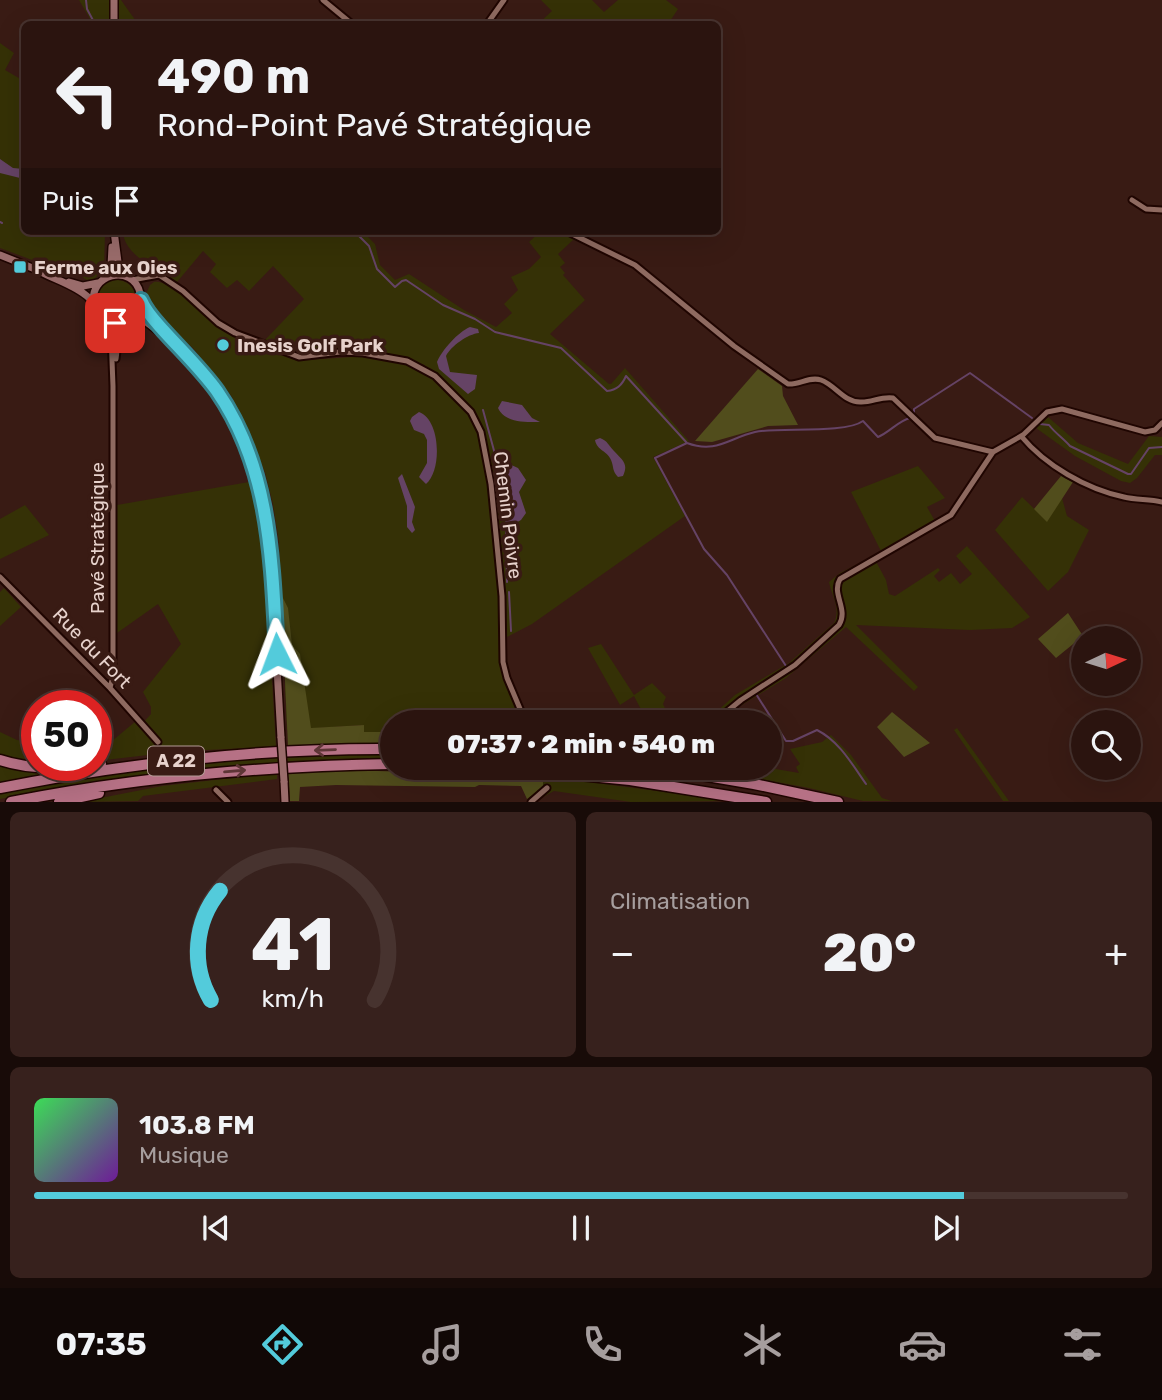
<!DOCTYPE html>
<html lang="fr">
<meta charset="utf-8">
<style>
body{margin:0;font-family:Rubik,sans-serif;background:#37211d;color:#f1f3f6;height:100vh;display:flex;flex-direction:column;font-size:26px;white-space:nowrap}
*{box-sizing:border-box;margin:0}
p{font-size:23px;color:#a69e9e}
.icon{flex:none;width:38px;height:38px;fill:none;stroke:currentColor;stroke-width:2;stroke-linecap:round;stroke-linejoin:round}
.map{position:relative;height:802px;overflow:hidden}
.drawer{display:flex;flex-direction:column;gap:10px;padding:10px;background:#180b08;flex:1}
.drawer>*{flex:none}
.hud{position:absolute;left:21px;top:21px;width:700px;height:214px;border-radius:10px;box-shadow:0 7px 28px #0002,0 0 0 2px #47332f;background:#2b140f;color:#f1f3f6;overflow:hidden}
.needle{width:46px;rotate:86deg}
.tools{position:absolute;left:1071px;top:626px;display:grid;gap:14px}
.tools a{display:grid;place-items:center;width:70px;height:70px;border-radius:50%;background:#2b140f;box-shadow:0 7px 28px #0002,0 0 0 2px #47332f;font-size:35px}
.speed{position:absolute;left:21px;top:690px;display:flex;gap:14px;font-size:35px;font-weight:700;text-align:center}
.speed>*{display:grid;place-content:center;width:91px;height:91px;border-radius:50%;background:#2b140f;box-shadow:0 7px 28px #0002,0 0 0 2px #47332f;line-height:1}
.speed .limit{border:10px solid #d22;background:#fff;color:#111}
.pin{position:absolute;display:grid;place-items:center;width:60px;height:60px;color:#fff;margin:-30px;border-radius:14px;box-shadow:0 4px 10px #0006}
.me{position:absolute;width:77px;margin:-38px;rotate:357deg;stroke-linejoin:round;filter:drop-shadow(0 0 5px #0008)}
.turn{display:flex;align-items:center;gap:24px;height:147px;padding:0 21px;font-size:32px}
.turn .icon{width:91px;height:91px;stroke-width:2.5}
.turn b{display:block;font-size:49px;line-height:60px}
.then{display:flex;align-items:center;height:66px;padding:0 21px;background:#0003;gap:14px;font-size:26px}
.big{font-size:52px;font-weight:800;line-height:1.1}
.drawer .tile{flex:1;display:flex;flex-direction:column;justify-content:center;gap:10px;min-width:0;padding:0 24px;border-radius:10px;background:#37211d}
.drawer .dial{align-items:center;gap:0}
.dial svg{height:182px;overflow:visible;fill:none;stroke:#47332f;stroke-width:7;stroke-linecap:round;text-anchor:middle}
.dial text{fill:#f1f3f6;stroke:none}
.song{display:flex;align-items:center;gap:21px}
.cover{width:84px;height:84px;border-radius:10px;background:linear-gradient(135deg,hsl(130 70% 55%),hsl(280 70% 35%))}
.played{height:7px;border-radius:4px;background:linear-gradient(90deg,#53cbdb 85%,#47332f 85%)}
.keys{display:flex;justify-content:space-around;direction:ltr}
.heat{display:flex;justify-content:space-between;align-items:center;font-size:38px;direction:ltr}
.drawer .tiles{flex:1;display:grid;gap:10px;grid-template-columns:1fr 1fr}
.tile:last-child{grid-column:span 2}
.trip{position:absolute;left:380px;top:710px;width:402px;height:70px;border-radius:35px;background:#2b140f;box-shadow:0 7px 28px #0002,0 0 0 2px #47332f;font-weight:800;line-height:70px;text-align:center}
.tabs{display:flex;height:112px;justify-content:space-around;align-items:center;background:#110806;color:#a69e9e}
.tabs .icon{width:49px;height:49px}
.tabs .selected{color:#53cbdb}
.tabs b{font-size:32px;color:#f1f3f6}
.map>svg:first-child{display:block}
.green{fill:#353106}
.forest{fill:#514d1c}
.water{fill:#654365}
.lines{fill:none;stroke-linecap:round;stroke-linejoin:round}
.stream{stroke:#654365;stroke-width:2}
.minor-casing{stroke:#1f0501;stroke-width:9}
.secondary-casing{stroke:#1f0501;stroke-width:10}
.motorway-casing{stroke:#1f0501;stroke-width:13}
.minor{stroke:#8e6a60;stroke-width:5}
.secondary{stroke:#9a6c6b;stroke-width:7}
.motorway{stroke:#b67185;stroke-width:10}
.secondary-bridge-casing{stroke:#1f0501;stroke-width:10;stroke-linecap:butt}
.secondary-bridge{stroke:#9a6c6b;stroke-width:7}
.oneway{stroke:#5e3536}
.route-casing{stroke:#36848e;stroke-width:18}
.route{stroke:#53cbdb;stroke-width:12}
.poi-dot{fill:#53cbdb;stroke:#391b14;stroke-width:2.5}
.labels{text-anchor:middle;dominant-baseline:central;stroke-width:7;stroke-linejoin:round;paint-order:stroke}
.shield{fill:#391b14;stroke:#b39b95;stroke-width:2}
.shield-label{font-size:18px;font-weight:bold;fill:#e7d2cc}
.poi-label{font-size:19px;font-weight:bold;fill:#e7d2cc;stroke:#391b14;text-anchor:start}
.street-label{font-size:19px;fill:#e7d2cc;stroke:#391b14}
</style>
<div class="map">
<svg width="1162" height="802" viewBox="0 0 1162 802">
<rect width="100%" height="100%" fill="#391b14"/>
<path class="green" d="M79,0h42l17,24h-45z
M541,0h51l12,12 14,-12h48l12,9 -10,15h-130l14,-13z
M0,43l14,10 -9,17 19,11v150h338l13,13 5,21 15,15 14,-6 55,36 32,17 16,-14 -8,-9 14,-14 -7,-13 18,-8 12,-12 -12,-15 12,-11h47l-8,10 -7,-1 -15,14 7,9 -5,4 5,6 -2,2 22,25 -35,34 59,50h2l14,-16 64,73 -36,16 32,59 -153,108 -27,14c0,30 8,61 27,85h-140v9h-29v-7l-76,5 -8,-188 -6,-38 -8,-32 -33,-75 -39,-49 -30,-25 -15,-17 -2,-12 4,-9 4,-3c15,-3 46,28 58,38 23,21 54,28 83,39l12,1 60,-4 56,12 2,-3 -28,-9 -31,-7 -71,4 -31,-12 40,-42 -31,-33 -24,25 -12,-11 -10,8 -17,-16 6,-8 -13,-13 -26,31c-18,-11 -53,-27 -54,-50h-18l-1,38 -10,9 -7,1 -10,-6 -2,2 -75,-28z
M98 299a19 19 0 1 1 38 0a19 19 0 1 1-38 0Z
M1048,417l30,26 50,21 21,-28 13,1v18h-7l-18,23 -7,5 -9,-2 -46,-25 -39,-28z
M918,466l27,32 -18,9 8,14 -54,30 -30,-59z
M249,482l10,23 6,56 11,186 -93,4 -87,10v-15h10l30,-25 4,5 11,-12v-7l-8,-15 38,-48 -23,-40 -41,29v-128z
M1022,497l25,24 15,-23 5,18 22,14 -21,42 -20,19 -53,-61z
M25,505l24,30 -49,24v-40z
M967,546l63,71 -18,11 -42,2 -114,-5 62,62 -4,4 -68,-64 -60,51 -49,30 -17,15h-16l31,-28 54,-32 45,-40c7,-15 -2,-26 -5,-41l11,-9 33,-17 13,24 3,14 6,2 43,-28 2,2 -6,6 5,6 12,-9 9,11 12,-10 -16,-18z
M4,588l17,19 -21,19v-34z
M601,644l33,51 18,-12 14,14 -3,7 9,19h-24l-14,-27 -14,9 -32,-57z
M957,728l52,73h-6l-49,-71z
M0,732l17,8 20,3v20l-37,-8z
M831,735l20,20 31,43 10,3h-29l-54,-13 -106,-20h67l29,5 -3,-6 4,-3 -10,-15 32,-7z
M319,753h73v8c-132,3 -262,12 -392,38v-6c106,-20 211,-33 319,-40z
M0,766l12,3 36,2 1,2 -49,10z
M277,773v6l-134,17 -5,5 -58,1 82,-16z
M543,776l191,25 -103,1 -77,-11 -18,10 -9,-2 15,-12z"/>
<path class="forest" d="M758,369l24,17 1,10 15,29 -30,1 -56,16 -17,-1z
M1061,476l12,6 -26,40 -13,-13z
M281,594l7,14 4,37 8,9 11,74 53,-3v7h28v11l-104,3z
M1068,613l15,23 -27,22 -18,-19z
M892,712l38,31 -26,14 -27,-30z
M345,770l198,6v11l-16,12 -6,-13 -42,-1 -4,2 -139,-2 -36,2 -1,14h-9l-2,-28z"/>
<path class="water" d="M0,159l13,9 11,1v10l-24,-6z
M470,327l8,2 1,4c-11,1 -28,13 -33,23l4,16 27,3 -2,14 -7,5 -29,-25 -2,-7c5,-12 21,-30 33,-35z
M502,401l20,4 10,13 8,4c-15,0 -35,1 -42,-14z
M419,412c22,8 23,59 7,72l-7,-7 8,-14v-23l-3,-6 -10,-4 -4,-9 2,-4z
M600,438c8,3 8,7 14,13 8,9 15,12 9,25l-5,1c-6,-6 -4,-10 -7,-17 -4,-10 -14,-9 -16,-20z
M496,458l22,10 8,12 -7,12 7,21 -5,7 -15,8 -2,-18 6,-16 -10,-11z
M402,474l13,33 -3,15 3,8 -3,3 -5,-6v-21l-9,-28z"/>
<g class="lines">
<path class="stream" d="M86,0l1,9 8,15
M0,222l2,1
M354,231l15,15 8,23 18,18 7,-6 4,-1 37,25 32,14 20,13 66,16 46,43c10,-1 15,-6 19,-15l61,67c29,11 42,-5 68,-11 24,-5 90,2 108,-11l15,16c12,-5 20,-16 32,-19
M483,410l13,48
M914,415v-6l56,-36 62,45
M1040,424l9,1c6,8 14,13 21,21l58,28h3l18,-26 13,-1
M687,443l-32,15 49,91 23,26 59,91
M506,528l1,54
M509,592l2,39
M756,694l30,47h7l24,-11c22,11 35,34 49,54"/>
<g class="minor-casing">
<path id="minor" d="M323,0l29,24
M487,24l17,-24
M1132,200l14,9 16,1
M566,231l69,34 99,81 54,38c11,1 22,-8 33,-4 14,5 23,22 39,22 11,1 21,-6 33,-4l42,40 58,14
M132,280l27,-5 24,16 35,32 17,10 64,24 41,-5 23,1 44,8 28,15 36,36 10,20 10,52 11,112 1,66 4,16 19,45
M106,320l5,15 2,51v290l-3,12
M116,359l3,-24 7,-13
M1021,436c24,29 65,53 103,61 12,3 25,2 38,5
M0,577l110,111 48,54
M713,723l28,-23 54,-35 44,-40c10,-16 -8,-31 1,-46l111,-64 42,-63 30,-17 24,-23 15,-3 83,23 10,-2 7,-7
M216,790l12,12
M531,802l16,-14"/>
</g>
<g class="secondary-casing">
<path id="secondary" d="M114,0v24
M114,231l4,31 7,14
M0,255l45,18
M41,272c15,8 36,14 48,26 7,7 7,17 16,22 18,9 40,-7 35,-27 -7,-30 -53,-20 -46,13
M107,277l4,-11 1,-19
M69,282l14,4 15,-3
M141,300l9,15 66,74 24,43 15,35 9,36 6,42 11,193
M132,317l10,2 19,14
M284,781l1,21"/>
</g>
<g class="motorway-casing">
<path id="motorway" d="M0,760c33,11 67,8 101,4
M508,768l122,12 136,22
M660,768l94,16 84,18
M0,788c129,-25 261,-40 392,-39
M11,802c126,-25 253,-36 381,-38
M59,802l40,-9"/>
</g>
<use href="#minor" class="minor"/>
<use href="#secondary" class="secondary"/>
<use href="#motorway" class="motorway"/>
<g class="secondary-bridge-casing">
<path id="secondary-bridge" d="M281,738l3,43"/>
</g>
<use href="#secondary-bridge" class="secondary-bridge"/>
</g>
<defs><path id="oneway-shaft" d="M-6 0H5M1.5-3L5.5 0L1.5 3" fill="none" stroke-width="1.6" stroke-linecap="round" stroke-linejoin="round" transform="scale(1.75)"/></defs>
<g class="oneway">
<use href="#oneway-shaft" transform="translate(325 750) rotate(178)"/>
<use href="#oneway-shaft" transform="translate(235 771) rotate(-5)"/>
</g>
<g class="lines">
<g class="route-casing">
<path id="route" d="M115,323c14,-1 23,-9 26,-23 5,12 14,21 22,30 18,20 38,39 54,61 54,78 55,172 60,263"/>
</g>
<use href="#route" class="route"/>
</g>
<g class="poi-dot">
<rect x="13" y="260" width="14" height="14" rx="3.5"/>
<circle cx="223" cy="345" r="7"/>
</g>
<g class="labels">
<rect class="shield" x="148" y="746.5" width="56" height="29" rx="5"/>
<g class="shield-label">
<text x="176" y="761">A 22</text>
</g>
<g class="poi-label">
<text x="34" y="267">Ferme aux Oies</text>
<text x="237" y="345">Inesis Golf Park</text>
</g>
<g class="street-label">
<text transform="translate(508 515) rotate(83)">Chemin Poivre</text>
<text transform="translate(97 538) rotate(-90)">Pavé Stratégique</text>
<text transform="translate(92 648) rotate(46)">Rue du Fort</text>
</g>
</g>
</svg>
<div class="tools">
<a><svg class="needle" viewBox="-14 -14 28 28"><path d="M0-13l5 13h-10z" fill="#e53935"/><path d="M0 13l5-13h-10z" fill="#a69e9e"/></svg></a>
<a><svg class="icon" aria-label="search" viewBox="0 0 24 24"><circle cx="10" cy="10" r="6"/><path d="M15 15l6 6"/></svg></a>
</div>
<div class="speed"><div class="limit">50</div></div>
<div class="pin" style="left:115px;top:323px;background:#d93025"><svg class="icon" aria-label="arrive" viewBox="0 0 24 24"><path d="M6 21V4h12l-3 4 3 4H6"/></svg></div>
<svg class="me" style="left:277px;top:654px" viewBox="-20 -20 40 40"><path d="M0-17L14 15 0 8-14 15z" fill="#53cbdb" stroke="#fff" stroke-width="4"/></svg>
<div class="trip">07:37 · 2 min · 540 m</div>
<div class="hud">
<div class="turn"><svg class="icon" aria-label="left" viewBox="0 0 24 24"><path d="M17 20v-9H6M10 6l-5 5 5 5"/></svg><div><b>490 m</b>Rond-Point Pavé Stratégique</div></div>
<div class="then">Puis<svg class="icon" aria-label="arrive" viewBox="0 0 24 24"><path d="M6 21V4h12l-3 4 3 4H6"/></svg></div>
</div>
</div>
<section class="drawer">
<div class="tiles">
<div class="tile dial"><svg viewBox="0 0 100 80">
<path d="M14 69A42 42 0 1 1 86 69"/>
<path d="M14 69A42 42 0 0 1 18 21" stroke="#53cbdb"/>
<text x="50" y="56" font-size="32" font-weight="700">41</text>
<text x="50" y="72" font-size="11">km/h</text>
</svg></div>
<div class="tile"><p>Climatisation</p>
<div class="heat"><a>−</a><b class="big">20°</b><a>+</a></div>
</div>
<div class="tile">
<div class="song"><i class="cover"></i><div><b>103.8 FM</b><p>Musique</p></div></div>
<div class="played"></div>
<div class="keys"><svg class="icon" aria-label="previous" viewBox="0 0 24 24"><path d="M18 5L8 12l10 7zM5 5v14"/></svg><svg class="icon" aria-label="pause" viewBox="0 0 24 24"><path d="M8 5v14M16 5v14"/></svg><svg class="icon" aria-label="next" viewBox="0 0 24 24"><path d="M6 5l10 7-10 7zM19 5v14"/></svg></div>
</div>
</div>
</section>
<nav class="tabs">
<b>07:35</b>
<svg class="icon selected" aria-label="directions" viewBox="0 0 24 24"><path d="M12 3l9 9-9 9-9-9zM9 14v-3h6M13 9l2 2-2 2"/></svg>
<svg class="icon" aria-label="music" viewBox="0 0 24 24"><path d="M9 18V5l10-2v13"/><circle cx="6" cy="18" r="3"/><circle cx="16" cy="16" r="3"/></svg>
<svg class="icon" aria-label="phone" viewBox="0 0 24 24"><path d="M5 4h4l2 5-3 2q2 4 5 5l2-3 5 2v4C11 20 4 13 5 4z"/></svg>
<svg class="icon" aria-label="climate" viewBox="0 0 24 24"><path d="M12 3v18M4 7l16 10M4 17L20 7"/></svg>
<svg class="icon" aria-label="car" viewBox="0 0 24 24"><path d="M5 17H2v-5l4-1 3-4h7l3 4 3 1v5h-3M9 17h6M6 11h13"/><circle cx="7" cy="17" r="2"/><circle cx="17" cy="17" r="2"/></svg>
<svg class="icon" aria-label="filters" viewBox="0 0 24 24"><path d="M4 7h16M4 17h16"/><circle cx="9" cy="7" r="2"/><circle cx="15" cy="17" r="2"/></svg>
</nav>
